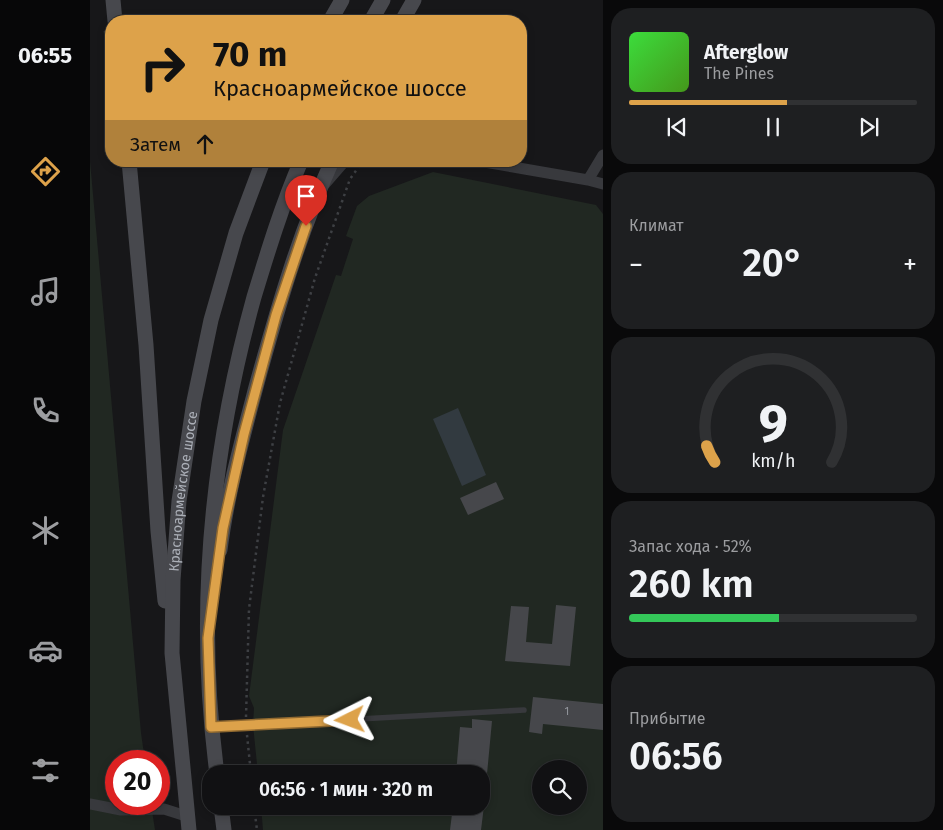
<!DOCTYPE html>
<html lang="ru">
<meta charset="utf-8">
<style>
body{margin:0;font-family:"Fira Sans",sans-serif;background:#1e1f21;color:#f1f3f6;height:100vh;display:flex;flex-direction:column;font-size:19px;white-space:nowrap}
*{box-sizing:border-box;margin:0}
p{font-size:16px;color:#9c9da0}
.icon{flex:none;width:28px;height:28px;fill:none;stroke:currentColor;stroke-width:2;stroke-linecap:round;stroke-linejoin:round}
.map{position:relative;flex:1;overflow:hidden}
.side{display:flex;flex-direction:column;gap:8px;padding:8px;background:#09090a;width:340px}
.side>*{flex:none}
.hud{position:absolute;left:15px;top:15px;width:422px;height:152px;border-radius:20px;box-shadow:0 2px 8px #0003,0 0 0 1px #303133;background:#dda24a;color:#111;overflow:hidden}
.fabs{position:absolute;left:442px;top:760px;display:grid;gap:10px}
.fabs a{display:grid;place-items:center;width:55px;height:55px;border-radius:50%;background:#111113;box-shadow:0 2px 8px #0003,0 0 0 1px #303133;font-size:25px}
.speed{position:absolute;left:15px;top:750px;display:flex;gap:10px;font-size:25px;font-weight:700;text-align:center}
.speed>*{display:grid;place-content:center;width:65px;height:65px;border-radius:50%;background:#111113;box-shadow:0 2px 8px #0003,0 0 0 1px #303133;line-height:1}
.speed .limit{border:8px solid #d22;background:#fff;color:#111}
.pin{position:absolute;display:grid;place-items:center;width:42px;height:42px;color:#fff;margin:-51px -21px;border-radius:50% 50% 50% 0;rotate:-45deg;box-shadow:0 0 5px #0007}
.pin .icon{rotate:45deg}
.me{position:absolute;width:55px;margin:-28px;rotate:267deg;stroke-linejoin:round;filter:drop-shadow(0 0 4px #0008)}
.turn{display:flex;align-items:center;gap:18px;height:105px;padding:0 25px;font-size:22px}
.turn .icon{width:65px;height:65px;stroke-width:2.5}
.turn b{display:block;font-size:35px;line-height:42px}
.then{display:flex;align-items:center;height:48px;padding:0 25px;background:#0003;gap:10px;font-size:19px}
.big{font-size:38px;font-weight:600;line-height:1.1}
.side .widget{flex:1;display:flex;flex-direction:column;justify-content:center;gap:8px;min-width:0;padding:0 18px;border-radius:20px;background:#1e1f21}
.side .dial{align-items:center;gap:0}
.dial svg{height:130px;overflow:visible;fill:none;stroke:#303133;stroke-width:7;stroke-linecap:round;text-anchor:middle}
.dial text{fill:#f1f3f6;stroke:none}
.song{display:flex;align-items:center;gap:15px}
.cover{width:60px;height:60px;border-radius:8px;background:linear-gradient(135deg,hsl(120 70% 55%),hsl(100 70% 35%))}
.played{height:5px;border-radius:2px;background:linear-gradient(90deg,#dda24a 55%,#303133 55%)}
.keys{display:flex;justify-content:space-around;direction:ltr}
.heat{display:flex;justify-content:space-between;align-items:center;font-size:28px;direction:ltr}
.charge{height:8px;border-radius:4px;background:linear-gradient(90deg,#34c759 52%,#303133 0)}
.trip{position:absolute;left:112px;top:765px;width:288px;height:50px;border-radius:20px;background:#111113;box-shadow:0 2px 8px #0003,0 0 0 1px #303133;font-weight:600;line-height:50px;text-align:center}
main{display:flex;flex:1;min-height:0}
.dock{display:flex;flex-direction:column;width:90px;justify-content:space-around;align-items:center;background:#070708;color:#9c9da0}
.dock .icon{width:35px;height:35px}
.dock .current{color:#dda24a}
.dock b{font-size:22px;color:#f1f3f6}
.map>svg:first-child{display:block}
.green{fill:#212822;fill-rule:evenodd}
.water{fill:#323a40}
.building{fill:#46474b}
.lines{fill:none;stroke-linecap:round;stroke-linejoin:round}
.path{stroke:#3e4044;stroke-width:2.5;stroke-dasharray:2.5 4;stroke-linecap:butt}
.service{stroke:#38393d;stroke-width:5.5}
.minor{stroke:#38393d;stroke-width:11}
.secondary{stroke:#47484d;stroke-width:15}
.route-casing{stroke:#906930;stroke-width:12}
.route{stroke:#dda24a;stroke-width:9}
.labels{text-anchor:middle;dominant-baseline:central;stroke-width:5;stroke-linejoin:round;paint-order:stroke}
.number-label{font-size:11px;fill:#92959c}
.street-label{font-size:14px;fill:#abafb7;stroke:#121214}
</style>
<main>
<nav class="dock">
<b>06:55</b>
<svg class="icon current" aria-label="directions" viewBox="0 0 24 24"><path d="M12 3l9 9-9 9-9-9zM9 14v-3h6M13 9l2 2-2 2"/></svg>
<svg class="icon" aria-label="music" viewBox="0 0 24 24"><path d="M9 18V5l10-2v13"/><circle cx="6" cy="18" r="3"/><circle cx="16" cy="16" r="3"/></svg>
<svg class="icon" aria-label="phone" viewBox="0 0 24 24"><path d="M5 4h4l2 5-3 2q2 4 5 5l2-3 5 2v4C11 20 4 13 5 4z"/></svg>
<svg class="icon" aria-label="climate" viewBox="0 0 24 24"><path d="M12 3v18M4 7l16 10M4 17L20 7"/></svg>
<svg class="icon" aria-label="car" viewBox="0 0 24 24"><path d="M5 17H2v-5l4-1 3-4h7l3 4 3 1v5h-3M9 17h6M6 11h13"/><circle cx="7" cy="17" r="2"/><circle cx="17" cy="17" r="2"/></svg>
<svg class="icon" aria-label="filters" viewBox="0 0 24 24"><path d="M4 7h16M4 17h16"/><circle cx="9" cy="7" r="2"/><circle cx="15" cy="17" r="2"/></svg>
</nav>
<div class="map">
<svg width="513" height="830" viewBox="0 0 513 830">
<rect width="100%" height="100%" fill="#171719"/>
<path class="green" d="M0,161l51,572 4,28h-29v43h35l4,26h-65z
M343,172l163,33 7,9v616h-340l-2,-24h220v-32h-223l-5,-49 1,-17 -5,-12 34,-266 53,-155 5,1 12,-37 -7,-3 11,-30 12,-10zM451,769h38v37h-38z"/>
<path class="water" d="M368,408l28,67 -24,11 -29,-67z"/>
<path class="building" d="M406,482l8,17 -36,16 -8,-17z
M466,605l20,2 -6,59 -65,-5 6,-55 18,1 -3,35 26,2z
M443,697l70,7v26l-60,-6 -1,10 -13,-2z
M382,719l20,2 -5,53h-31l4,-47 12,1z
M363,806h31l-3,24h-31z"/>
<g class="lines">
<path class="path" d="M15,31l6,72
M156,717l3,-108 14,-112 17,-94 35,-125 35,-99 10,-14 6,-4
M157,735l4,39
M164,806l3,24"/>
<path class="service" d="M123,727l311,-17"/>
<path class="minor" d="M389,161l109,19 15,4
M498,180l15,-25
M235,184l20,-23
M0,804l31,6 43,-1 22,7"/>
<g class="secondary">
<path d="M23,0l2,21"/>
<path d="M240,21l12,-21"/>
<path d="M281,21l12,-21"/>
<path d="M312,21l12,-21"/>
<path d="M39,161l17,184 12,186 7,70"/>
<path d="M130,550c7,-55 22,-110 36,-163 21,-77 43,-153 76,-226"/>
<path d="M127,774c-21,-160 -6,-322 37,-477 14,-46 28,-92 47,-136"/>
<path d="M131,806l3,24"/>
<path id="s1" d="M99,830l-17,-177 1,-73 6,-79 15,-100 17,-81 25,-87 27,-72"/>
</g>
</g>
<g class="lines">
<g class="route-casing">
<path id="route" d="M216,226l-30,89 -32,119 -21,94 -15,110 3,89 139,-7"/>
</g>
<use href="#route" class="route"/>
</g>
<g class="labels">
<g class="number-label">
<text x="477" y="711">1</text>
</g>
<g class="street-label">
<text stroke="none"><textPath href="#s1" startOffset="340">Красноармейское шоссе</textPath></text>
</g>
</g>
</svg>
<div class="fabs">
<a><svg class="icon" aria-label="search" viewBox="0 0 24 24"><circle cx="10" cy="10" r="6"/><path d="M15 15l6 6"/></svg></a>
</div>
<div class="speed"><div class="limit">20</div></div>
<div class="pin" style="left:216px;top:226px;background:#d93025"><svg class="icon" aria-label="arrive" viewBox="0 0 24 24"><path d="M6 21V4h12l-3 4 3 4H6"/></svg></div>
<svg class="me" style="left:260px;top:720px" viewBox="-20 -20 40 40"><path d="M0-17L14 15 0 8-14 15z" fill="#dda24a" stroke="#fff" stroke-width="4"/></svg>
<div class="trip">06:56 · 1 мин · 320 m</div>
<div class="hud">
<div class="turn"><svg class="icon" aria-label="right" viewBox="0 0 24 24"><path d="M7 20v-9h11M14 6l5 5-5 5"/></svg><div><b>70 m</b>Красноармейское шоссе</div></div>
<div class="then">Затем<svg class="icon" aria-label="ahead" viewBox="0 0 24 24"><path d="M12 20V5M6 11l6-6 6 6"/></svg></div>
</div>
</div>
<section class="side">
<div class="widget">
<div class="song"><i class="cover"></i><div><b>Afterglow</b><p>The Pines</p></div></div>
<div class="played"></div>
<div class="keys"><svg class="icon" aria-label="previous" viewBox="0 0 24 24"><path d="M18 5L8 12l10 7zM5 5v14"/></svg><svg class="icon" aria-label="pause" viewBox="0 0 24 24"><path d="M8 5v14M16 5v14"/></svg><svg class="icon" aria-label="next" viewBox="0 0 24 24"><path d="M6 5l10 7-10 7zM19 5v14"/></svg></div>
</div>
<div class="widget"><p>Климат</p>
<div class="heat"><a>−</a><b class="big">20°</b><a>+</a></div>
</div>
<div class="widget dial"><svg viewBox="0 0 100 80">
<path d="M14 69A42 42 0 1 1 86 69"/>
<path d="M14 69A42 42 0 0 1 9 59" stroke="#dda24a"/>
<text x="50" y="56" font-size="32" font-weight="700">9</text>
<text x="50" y="72" font-size="11">km/h</text>
</svg></div>
<div class="widget"><p>Запас хода · 52%</p><b class="big">260 km</b><div class="charge"></div></div>
<div class="widget"><p>Прибытие</p><b class="big">06:56</b></div>
</section>
</main>
